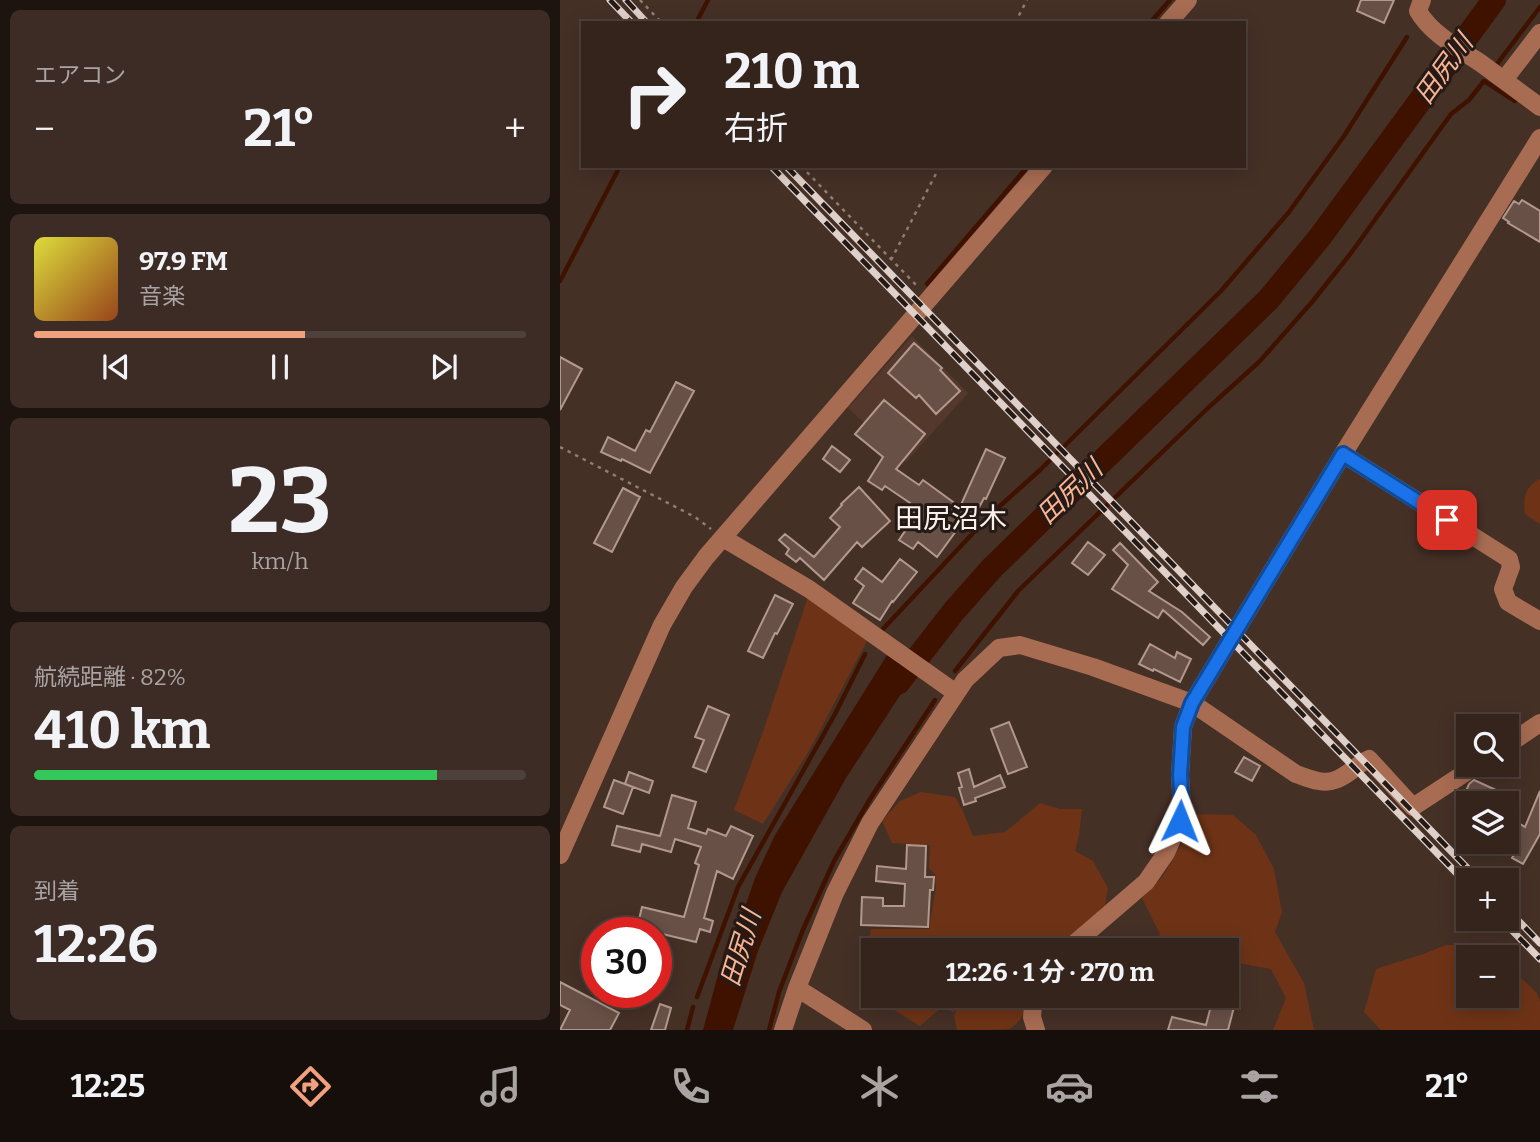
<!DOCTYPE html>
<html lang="ja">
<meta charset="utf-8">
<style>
body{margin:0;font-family:Bitter,"Noto Sans JP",serif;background:#3c2c25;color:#f1f3f6;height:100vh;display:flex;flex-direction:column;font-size:26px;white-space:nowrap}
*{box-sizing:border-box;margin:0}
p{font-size:23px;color:#a9a4a3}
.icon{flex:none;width:38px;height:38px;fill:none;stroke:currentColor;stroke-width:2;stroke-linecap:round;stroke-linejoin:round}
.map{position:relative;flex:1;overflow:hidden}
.details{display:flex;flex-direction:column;gap:10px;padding:10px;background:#1d140f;width:560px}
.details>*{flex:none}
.top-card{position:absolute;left:21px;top:21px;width:665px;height:147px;border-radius:0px;box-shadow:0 4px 18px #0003,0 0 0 2px #4e413b;background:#34241c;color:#f1f3f6;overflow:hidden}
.controls{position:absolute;left:896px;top:714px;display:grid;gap:14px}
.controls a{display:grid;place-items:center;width:63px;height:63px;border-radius:0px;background:#34241c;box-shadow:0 4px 18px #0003,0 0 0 2px #4e413b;font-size:35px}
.speed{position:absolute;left:21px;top:917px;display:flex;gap:14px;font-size:35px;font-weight:700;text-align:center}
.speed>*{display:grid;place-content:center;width:91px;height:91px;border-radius:50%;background:#34241c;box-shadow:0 4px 18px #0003,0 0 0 2px #4e413b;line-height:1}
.speed .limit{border:10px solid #d22;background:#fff;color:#111}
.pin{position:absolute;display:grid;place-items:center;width:60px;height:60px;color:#fff;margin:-30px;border-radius:14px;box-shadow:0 4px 10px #0006}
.me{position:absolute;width:77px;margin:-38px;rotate:2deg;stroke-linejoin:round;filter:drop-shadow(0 0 5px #0008)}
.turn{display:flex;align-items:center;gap:24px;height:147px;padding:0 28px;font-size:32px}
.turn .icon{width:91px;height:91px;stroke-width:2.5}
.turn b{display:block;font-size:49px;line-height:60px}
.big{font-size:52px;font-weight:700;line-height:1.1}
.details .widget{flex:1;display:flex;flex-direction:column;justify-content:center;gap:10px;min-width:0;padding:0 24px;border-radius:10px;background:#3c2c25}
.details .dial{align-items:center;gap:0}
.dial b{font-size:91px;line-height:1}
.song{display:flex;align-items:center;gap:21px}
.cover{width:84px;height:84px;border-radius:10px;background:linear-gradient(135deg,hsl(60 70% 55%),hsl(20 70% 35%))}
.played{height:7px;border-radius:4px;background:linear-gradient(90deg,#f1a17d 55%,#4e413b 55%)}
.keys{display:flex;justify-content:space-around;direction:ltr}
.heat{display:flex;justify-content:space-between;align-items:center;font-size:38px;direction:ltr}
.charge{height:10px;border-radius:5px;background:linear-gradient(90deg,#34c759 82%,#4e413b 0)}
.trip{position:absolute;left:301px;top:938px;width:378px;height:70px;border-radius:0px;background:#34241c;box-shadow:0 4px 18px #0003,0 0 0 2px #4e413b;font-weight:700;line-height:70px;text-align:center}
.menu{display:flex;height:112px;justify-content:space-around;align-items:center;background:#150e0b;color:#a9a4a3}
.menu .icon{width:49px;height:49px}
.menu .on{color:#f1a17d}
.menu b{font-size:32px;color:#f1f3f6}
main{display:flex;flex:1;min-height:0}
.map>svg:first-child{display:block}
.built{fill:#54382c}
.green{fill:#6e3316}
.water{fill:#3f1200}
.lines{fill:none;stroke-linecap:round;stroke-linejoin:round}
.stream{stroke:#3f1200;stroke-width:4.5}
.river{stroke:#3f1200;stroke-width:24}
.building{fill:#685046;stroke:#b2988d;stroke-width:2}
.path{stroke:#8f7d74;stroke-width:2.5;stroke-dasharray:3.5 5;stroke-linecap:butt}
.minor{stroke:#a76c52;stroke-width:18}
.rail-casing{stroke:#dfd0c9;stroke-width:7}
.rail{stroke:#241a16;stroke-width:4.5;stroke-dasharray:13;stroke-linecap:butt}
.route-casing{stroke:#114b97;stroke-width:18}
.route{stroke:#1a73e8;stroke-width:12}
.labels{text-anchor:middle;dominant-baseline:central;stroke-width:6;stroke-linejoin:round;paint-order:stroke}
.water-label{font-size:26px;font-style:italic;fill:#fbb394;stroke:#241a16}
.quarter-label{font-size:28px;fill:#fdefe9;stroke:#241a16}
</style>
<main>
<section class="details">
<div class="widget"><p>エアコン</p>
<div class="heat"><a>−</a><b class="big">21°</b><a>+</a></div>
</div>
<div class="widget">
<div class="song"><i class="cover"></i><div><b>97.9 FM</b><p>音楽</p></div></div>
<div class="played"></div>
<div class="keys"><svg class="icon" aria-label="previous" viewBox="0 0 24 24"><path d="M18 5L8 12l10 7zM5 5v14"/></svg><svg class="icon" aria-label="pause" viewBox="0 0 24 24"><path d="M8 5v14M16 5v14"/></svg><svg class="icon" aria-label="next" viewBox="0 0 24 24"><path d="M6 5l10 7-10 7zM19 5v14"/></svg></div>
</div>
<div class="widget dial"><b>23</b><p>km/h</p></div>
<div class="widget"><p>航続距離 · 82%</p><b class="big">410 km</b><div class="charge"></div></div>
<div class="widget"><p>到着</p><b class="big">12:26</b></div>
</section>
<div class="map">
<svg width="980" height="1030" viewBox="0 0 980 1030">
<rect width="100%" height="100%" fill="#453026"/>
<path class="built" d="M352,336l56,57 -62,69 -58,-54z"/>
<path class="green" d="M980,479v45l-15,-10c-2,-16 0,-28 15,-35z
M248,597l59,44 -58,110 -46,73 -29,-14 30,-81z
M361,792l34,5 7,12 11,27 32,-4 35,-29 20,6h22l-3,26 -4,16 18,10 15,27 -3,17 -50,45h-182v17l-8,-2 6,-36h58l7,-42 -1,-13 -6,-6 1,-23 -38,-2 -10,-22 18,-20z
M632,814l41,1 23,20 18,34 8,43 -7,20 29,51 10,47h-41l13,-32 -15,-29 -44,-8v-11h-73l6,-16 -18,-36 21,-22 20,-35z
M886,945h41l13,12h-32v39h39v-32l30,29 3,8v29h-159l-17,-18 12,-43 47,-15z
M341,996h52l3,11 -1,-11h74c-2,11 -8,28 -20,33 -7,1 -41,1 -52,1l-3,-14 3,-8 -4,4 -10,-6 -23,20 -29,-18z"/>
<path class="water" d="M327,655l27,19 -68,104 -64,114 -24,59 -25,79h-30l22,-81 20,-42 10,-29 20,-43z"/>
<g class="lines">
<path class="stream" d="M136,23l12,-23
M590,23l20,-23
M937,64l43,-57
M0,281l60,-115
M367,284l101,-118
M323,629l107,-114 50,-45 181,-179 68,-79 55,-76 63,-99
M395,671l64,-81 190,-183 50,-45 53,-60 39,-49 100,-139 18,-14 15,-19 31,20 3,-4
M137,997l41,-110 97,-173 30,-60
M127,1030l6,-23
M209,1030l10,-38 23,-60 32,-71 36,-62 65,-99"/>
<path class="river" d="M338,683l56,-72 38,-43 277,-269 51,-62 174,-237"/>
</g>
<path class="building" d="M801,0h33l-10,23 -27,-12z
M962,200l18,11v31l-32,-19 1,-1 -6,-4 11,-17 5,3z
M354,343l28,25 -2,2 20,21 -24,23 -17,-19 -3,3 -28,-25z
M0,357l22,12 -22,41z
M116,382l18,9 -44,82 -28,-14 -1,2 -20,-9 7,-15 27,14 11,-21 4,2z
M324,400l41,34 -29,35 23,16 4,-5 37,27 26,-58 19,9 -19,41 -2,-1 -9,17 -5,-3 -33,45 -19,-15 -5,7 -14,-9 17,-25 -10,-7 4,-5 -25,-17 -3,4 -14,-9 15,-24 -28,-23z
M272,446l18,14 -10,12 -17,-13z
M299,487l31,34 -28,26 -5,-5 -33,38 -24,-22 -4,4 -10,-8 3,-5 -10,-9 6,-6 29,23 26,-30 -10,-9 12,-13 -1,-1z
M63,488l17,9 -28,55 -18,-9z
M528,542l17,13 -17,20 -16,-12z
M560,543l38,39 -9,9 33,21 28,25 -7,8 -40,-35 -5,8 -46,-29 16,-24 -15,-15z
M340,559l17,13 -24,30 -1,-1 -12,19 -27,-17 11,-17 -9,-7 8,-11 19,14z
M215,595l18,9 -16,30 -2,-1 -12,25 -15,-7z
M590,644l25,14 2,-6 14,7 -11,23 -26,-13 -1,2 -14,-7z
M148,706l21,9 -23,57 -13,-5 11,-27 -9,-3z
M449,722l18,45 -19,7 -17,-45z
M684,757l16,9 -8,15 -17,-9z
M409,769l5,18 26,-12 5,12 -30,11 1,3 -12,4 -5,-17 3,-1 -4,-14z
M69,772l24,9 -4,12 -24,-9z
M54,780l19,7 -10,27 -19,-7z
M914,780l22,10 -6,13h-22v20l-13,-6 14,-33z
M980,791v43l-17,30 -11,-6 4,-6 -9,-5 13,-23 5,3z
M112,795l24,7 -8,26 18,6 2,-5 18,7 5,-10 22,10 -20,43 -16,-8 -13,47 9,3 -3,11 -10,-3 -4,13 -59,-14 5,-21 42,10 15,-52 -4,-2 6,-16 -26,-8 -4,13 -29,-8 -2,8 -28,-7 5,-19 43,10z
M347,845l19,1 -1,31h9l-1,13h-3l-2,37 -67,-2 1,-28 21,1v8h21l1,-22 -29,-3 1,-15 29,3z
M0,982l59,31 -9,17h-50l10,-20 -10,-5z
M652,1002l22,5 -6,23h-60l4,-13 34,8z
M100,1004l11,4 -6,22h-14z"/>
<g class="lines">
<path class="path" d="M80,0l22,23
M455,23l12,-23
M241,166l117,121
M331,260l49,-94
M0,447l135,70 16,12"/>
<path class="minor" d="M862,0l-4,11c14,24 42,38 64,53 19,14 39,29 58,43
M608,23l20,-23
M944,80l36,-47
M783,454l166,105 2,8 -8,22 5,13 32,19
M163,538l86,51 147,104
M947,745l33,-22
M0,855l102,-230 22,-38 22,-30 338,-391
M507,950l79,-68 20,-29 14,-32 2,-12 -2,-34 3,-48 9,-24 151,-249 197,-316
M237,988l66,42
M474,996l-2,21 4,13
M223,1030l14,-42 38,-95 35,-70 95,-143 34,-32 21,-3 73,22 99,36 104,71c12,4 27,11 39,6 13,-4 22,-16 34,-21l44,48 64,-42"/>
<g class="rail-casing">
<path id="rail" d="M50,0l22,23
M66,0l21,23
M211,166l697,719
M226,166l693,714
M947,909l33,34
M941,919l39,40"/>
</g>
<use href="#rail" class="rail"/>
</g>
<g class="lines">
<g class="route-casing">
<path id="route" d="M620,821l2,-13 -2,-33 3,-48 9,-24 151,-249 104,66"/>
</g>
<use href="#route" class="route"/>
</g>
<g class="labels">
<g class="water-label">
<text transform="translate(884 69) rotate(-54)">田尻川</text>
<text transform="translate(510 492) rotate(-44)">田尻川</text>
<text transform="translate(181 948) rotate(-73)">田尻川</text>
</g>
<g class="quarter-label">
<text x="391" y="518">田尻沼木</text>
</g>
</g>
</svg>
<div class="controls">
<a><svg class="icon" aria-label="search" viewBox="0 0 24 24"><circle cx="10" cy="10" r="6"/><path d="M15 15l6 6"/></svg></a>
<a><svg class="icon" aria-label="layers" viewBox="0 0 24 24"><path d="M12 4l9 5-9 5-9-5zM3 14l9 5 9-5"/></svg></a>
<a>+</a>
<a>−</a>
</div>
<div class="speed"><div class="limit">30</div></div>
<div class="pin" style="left:887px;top:520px;background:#d93025"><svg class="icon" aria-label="arrive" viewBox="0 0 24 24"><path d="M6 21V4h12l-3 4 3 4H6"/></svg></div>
<svg class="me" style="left:620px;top:821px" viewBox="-20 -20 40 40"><path d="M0-17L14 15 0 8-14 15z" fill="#1a73e8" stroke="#fff" stroke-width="4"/></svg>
<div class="trip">12:26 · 1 分 · 270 m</div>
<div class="top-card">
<div class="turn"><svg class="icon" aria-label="right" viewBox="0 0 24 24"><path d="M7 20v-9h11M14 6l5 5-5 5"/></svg><div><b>210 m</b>右折</div></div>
</div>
</div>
</main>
<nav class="menu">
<b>12:25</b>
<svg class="icon on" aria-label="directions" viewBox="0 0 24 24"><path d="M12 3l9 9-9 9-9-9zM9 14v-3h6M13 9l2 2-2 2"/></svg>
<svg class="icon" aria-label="music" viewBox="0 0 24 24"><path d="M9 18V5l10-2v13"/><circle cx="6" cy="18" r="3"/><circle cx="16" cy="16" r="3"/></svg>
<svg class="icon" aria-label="phone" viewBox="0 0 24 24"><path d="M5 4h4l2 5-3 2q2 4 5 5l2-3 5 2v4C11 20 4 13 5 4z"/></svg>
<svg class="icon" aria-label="climate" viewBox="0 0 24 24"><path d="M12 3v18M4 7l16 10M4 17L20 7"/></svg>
<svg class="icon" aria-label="car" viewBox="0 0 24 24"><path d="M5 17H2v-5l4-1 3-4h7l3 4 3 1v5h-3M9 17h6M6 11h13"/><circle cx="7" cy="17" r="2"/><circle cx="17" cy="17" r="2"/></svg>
<svg class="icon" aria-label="filters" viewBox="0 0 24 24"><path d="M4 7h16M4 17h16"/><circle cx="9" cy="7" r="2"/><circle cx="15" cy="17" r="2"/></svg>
<b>21°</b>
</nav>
